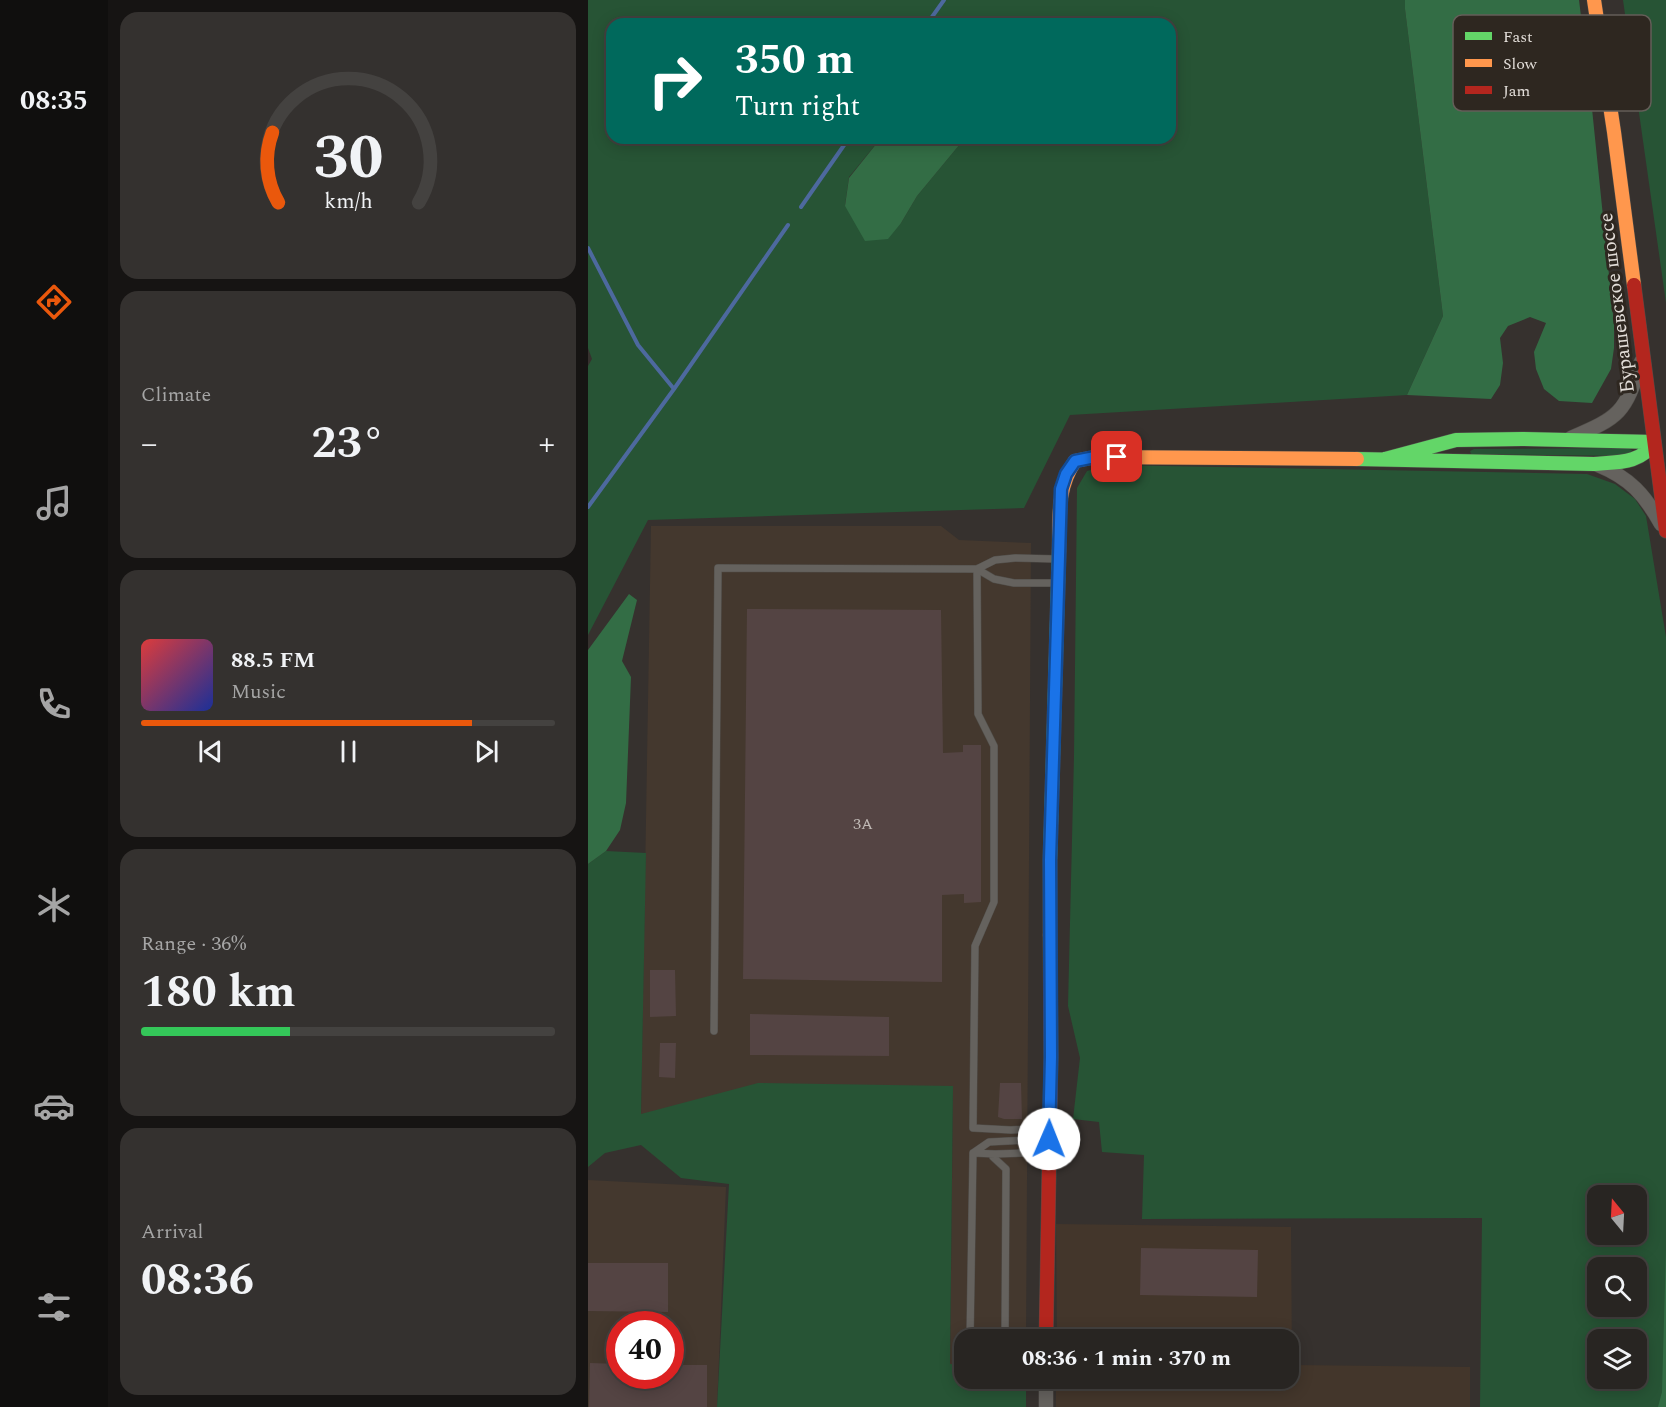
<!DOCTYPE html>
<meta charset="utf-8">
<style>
body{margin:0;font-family:Spectral,serif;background:#34312f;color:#f1f3f6;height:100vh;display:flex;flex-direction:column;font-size:22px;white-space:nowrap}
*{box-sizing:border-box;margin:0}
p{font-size:20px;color:#a5a5a5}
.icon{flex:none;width:33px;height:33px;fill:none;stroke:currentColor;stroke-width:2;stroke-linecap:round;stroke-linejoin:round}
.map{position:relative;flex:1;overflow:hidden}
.drawer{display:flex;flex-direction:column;gap:12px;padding:12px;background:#161413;width:480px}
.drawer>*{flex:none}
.top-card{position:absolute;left:18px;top:18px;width:570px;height:126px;border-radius:18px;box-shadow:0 3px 15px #0003,0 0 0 2px #444240;background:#00695c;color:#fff;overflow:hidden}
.needle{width:39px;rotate:342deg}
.buttons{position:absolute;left:999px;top:1185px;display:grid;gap:12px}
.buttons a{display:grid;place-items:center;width:60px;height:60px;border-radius:12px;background:#282522;box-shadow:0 3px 15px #0003,0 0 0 2px #444240;font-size:30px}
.speed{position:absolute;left:18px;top:1311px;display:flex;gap:12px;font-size:30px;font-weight:700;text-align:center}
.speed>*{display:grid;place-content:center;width:78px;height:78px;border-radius:50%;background:#282522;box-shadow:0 3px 15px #0003,0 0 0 2px #444240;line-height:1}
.speed .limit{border:9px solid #d22;background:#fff;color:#111}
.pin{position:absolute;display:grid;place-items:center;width:51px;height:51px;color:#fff;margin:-26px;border-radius:12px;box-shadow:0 3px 9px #0006}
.me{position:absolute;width:66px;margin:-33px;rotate:1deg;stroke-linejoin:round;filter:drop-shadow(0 0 4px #0008)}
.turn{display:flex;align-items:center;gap:21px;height:126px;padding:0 30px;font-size:27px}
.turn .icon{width:78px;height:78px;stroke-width:2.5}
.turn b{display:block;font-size:42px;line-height:51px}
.big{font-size:45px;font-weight:700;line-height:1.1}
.drawer .card{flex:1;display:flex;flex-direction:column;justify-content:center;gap:9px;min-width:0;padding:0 21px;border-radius:18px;background:#34312f}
.drawer .dial{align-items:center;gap:0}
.dial svg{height:156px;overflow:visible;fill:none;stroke:#444240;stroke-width:7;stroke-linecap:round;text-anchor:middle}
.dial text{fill:#f1f3f6;stroke:none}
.song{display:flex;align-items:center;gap:18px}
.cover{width:72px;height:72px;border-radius:9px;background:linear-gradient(135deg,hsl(0 70% 55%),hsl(230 70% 35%))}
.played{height:6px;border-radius:3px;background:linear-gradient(90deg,#ea580c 80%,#444240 80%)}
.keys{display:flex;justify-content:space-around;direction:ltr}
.heat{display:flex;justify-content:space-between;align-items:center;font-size:33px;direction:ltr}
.charge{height:9px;border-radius:4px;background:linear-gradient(90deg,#34c759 36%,#444240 0)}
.trip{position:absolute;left:366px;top:1329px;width:345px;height:60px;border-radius:18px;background:#282522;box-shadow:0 3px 15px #0003,0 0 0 2px #444240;font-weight:700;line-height:60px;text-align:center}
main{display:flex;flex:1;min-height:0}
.dock{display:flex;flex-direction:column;width:108px;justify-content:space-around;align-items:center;background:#100f0e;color:#a5a5a5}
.dock .icon{width:42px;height:42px}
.dock .on{color:#ea580c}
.dock b{font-size:27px;color:#f1f3f6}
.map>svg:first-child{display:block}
.commercial{fill:#43362b}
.built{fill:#44382e;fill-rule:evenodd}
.green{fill:#275435;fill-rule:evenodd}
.forest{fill:#336d45}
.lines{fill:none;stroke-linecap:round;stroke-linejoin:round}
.stream{stroke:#4d699e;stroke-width:4}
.building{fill:#544443}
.lane-casing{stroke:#504d49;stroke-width:8}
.street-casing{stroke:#504d49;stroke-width:15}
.fast-casing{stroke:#504d49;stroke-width:15}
.slow-casing{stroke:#504d49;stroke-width:15}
.jam-casing{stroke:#504d49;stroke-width:15}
.lane{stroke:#65625e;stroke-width:7}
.street{stroke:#65625e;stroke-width:14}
.fast{stroke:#63d668;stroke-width:14}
.slow{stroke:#ff974d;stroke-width:14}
.jam{stroke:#b3261e;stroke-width:14}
.route-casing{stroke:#114b97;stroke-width:15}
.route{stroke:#1a73e8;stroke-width:10}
.labels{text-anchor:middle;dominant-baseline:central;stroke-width:6;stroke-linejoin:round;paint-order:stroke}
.number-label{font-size:16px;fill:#bfb8b4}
.street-label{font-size:20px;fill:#e3ded9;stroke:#2e2720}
.key{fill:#2e2720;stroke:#645e58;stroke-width:1.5}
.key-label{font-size:16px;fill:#e3ded9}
</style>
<main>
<nav class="dock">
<b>08:35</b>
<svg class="icon on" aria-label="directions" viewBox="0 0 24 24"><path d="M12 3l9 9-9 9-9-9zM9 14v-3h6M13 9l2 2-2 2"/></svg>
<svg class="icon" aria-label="music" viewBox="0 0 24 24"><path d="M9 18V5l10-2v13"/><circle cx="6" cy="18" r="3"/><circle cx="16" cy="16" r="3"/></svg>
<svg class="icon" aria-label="phone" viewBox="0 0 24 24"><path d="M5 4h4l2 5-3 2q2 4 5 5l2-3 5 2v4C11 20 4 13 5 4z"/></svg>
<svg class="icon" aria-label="climate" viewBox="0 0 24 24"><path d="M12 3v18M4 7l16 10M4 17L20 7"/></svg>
<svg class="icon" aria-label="car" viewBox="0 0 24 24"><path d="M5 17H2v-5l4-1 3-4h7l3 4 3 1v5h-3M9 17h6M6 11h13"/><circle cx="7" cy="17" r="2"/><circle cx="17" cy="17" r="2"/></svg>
<svg class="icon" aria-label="filters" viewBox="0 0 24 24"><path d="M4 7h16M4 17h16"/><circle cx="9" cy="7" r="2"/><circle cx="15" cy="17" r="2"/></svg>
</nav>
<section class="drawer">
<div class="card dial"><svg viewBox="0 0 100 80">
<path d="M14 69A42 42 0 1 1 86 69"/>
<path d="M14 69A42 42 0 0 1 11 33" stroke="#ea580c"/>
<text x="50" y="56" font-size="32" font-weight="700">30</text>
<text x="50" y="72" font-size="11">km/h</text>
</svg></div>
<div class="card"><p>Climate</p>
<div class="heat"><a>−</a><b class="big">23°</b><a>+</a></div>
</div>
<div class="card">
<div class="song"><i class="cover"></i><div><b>88.5 FM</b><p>Music</p></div></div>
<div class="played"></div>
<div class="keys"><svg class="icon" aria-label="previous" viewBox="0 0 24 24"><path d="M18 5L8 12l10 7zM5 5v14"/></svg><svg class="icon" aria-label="pause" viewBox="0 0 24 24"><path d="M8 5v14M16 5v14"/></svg><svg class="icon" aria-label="next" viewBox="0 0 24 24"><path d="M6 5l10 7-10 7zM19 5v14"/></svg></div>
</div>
<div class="card"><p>Range · 36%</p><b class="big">180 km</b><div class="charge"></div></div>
<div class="card"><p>Arrival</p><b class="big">08:36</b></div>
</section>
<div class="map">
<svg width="1078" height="1407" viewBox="0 0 1078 1407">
<rect width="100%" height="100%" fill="#36312e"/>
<path class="commercial" d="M468,1224l235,3 1,138 178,2v40h-414v-28l232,-1v-38l-231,-1z"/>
<path class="built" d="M63,526h290l18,14 72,3 -5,796 -62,1v25h-14l3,-279 -312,28z
M0,1180l138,7 -9,220h-129zM32,1324h50v52h-50z"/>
<path class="green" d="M0,0h817v9l38,307 -36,79 -337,20 -46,93 -376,12 -60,115v-269l4,-7 -4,-11zM24,24h558v114h-205l-48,58 -16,27 -35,17 -21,-35 4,-28 32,-39h-269z
M1035,0h43v303z
M1038,448l6,2 -2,6 -159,-2 -1,-3 4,-2z
M522,465l477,9 28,10 20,15 11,17 20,121v770h-186l2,-189 -340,1 2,-64 -42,-3 -3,-30 -26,-3 7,-61 -12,-52 6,-250 3,-268 10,-17zM1010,1196h38v38h-38zM1010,1268h38v38h-38zM1010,1340h38v38h-38z
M18,851l40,2 -5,261 117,-31 195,3 -3,278 14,1v13l62,1v28h-309l12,-223 -48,-6 -40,-33 -36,8 -17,14v-303z"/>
<path class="forest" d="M817,0h174l11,89 24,235v24l-3,21 -19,34 -33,-2 -15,-12 -8,-20 -2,-17 12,-29 -16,-6 -22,9 -8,12 3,25 -3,22 -9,14 -84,-4 36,-79 -38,-307z
M293,138h84l-48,58 -16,27 -13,16 -23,2 -20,-35 4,-28z
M41,594l8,6 -15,61 9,16 -5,126 -6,27 -14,21 -18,13v-214z
M1078,1249v158h-8l4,-15z"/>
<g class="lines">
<path class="stream" d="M339,24l17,-24
M213,207l48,-69
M0,248l50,97 36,44
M0,507l86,-118 114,-164"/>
</g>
<path class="building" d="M159,609l194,1 2,143 20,-1v-7h18v157l-17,1v-9l-22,1v87l-199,-3z
M62,970h25l1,46 -26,1z
M162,1014l139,3v39l-139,-1z
M72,1043h16l-1,35 -16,-1z
M412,1083h21l1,36h-18l-6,-2z
M553,1248l117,2 -1,47 -117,-2z
M0,1263h80v49l-80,-1z
M2,1363l30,1v12h50v-11h37v42h-118z"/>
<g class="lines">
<g class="lane-casing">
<path id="lane" d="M389,569l1,145 16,32v156l-19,44 -2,182 38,2 37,-2
M389,569l17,10 20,4h44
M126,1031l4,-463 259,1 18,-9 20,-2 42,1
M385,1153l22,1
M382,1340l3,-187 16,-11 60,-3
M417,1340l1,-171 -13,-12 2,-3 54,-2"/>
</g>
<g class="street-casing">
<path id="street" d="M983,438c49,-21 54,-25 70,-76
M1010,465c32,13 47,30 63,59
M458,1407v-29"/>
</g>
<g class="fast-casing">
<path id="fast" d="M769,459l237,5c22,-2 48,0 60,-22l-132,-3 -66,1 -71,19
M462,935v-75l9,-309"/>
</g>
<g class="slow-casing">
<path id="slow" d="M1006,0l20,132 20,153
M471,551c1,-33 -3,-62 16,-90l20,-4 262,2"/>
</g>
<g class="jam-casing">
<path id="jam" d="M1046,285l32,246
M458,1340l5,-283 -1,-122"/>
</g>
<use href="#lane" class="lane"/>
<use href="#street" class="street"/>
<use href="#fast" class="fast"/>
<use href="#slow" class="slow"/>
<use href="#jam" class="jam"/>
</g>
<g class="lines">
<g class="route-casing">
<path id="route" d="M461,1139l2,-82 -1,-197 11,-371 5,-15 9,-13 20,-4h22"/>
</g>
<use href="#route" class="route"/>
</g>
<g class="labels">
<g class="number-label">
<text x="275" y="824">3А</text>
</g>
<g class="street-label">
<text transform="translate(1029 303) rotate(-97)">Бурашевское шоссе</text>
</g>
</g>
<rect x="865" y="15" width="198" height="96" rx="9" class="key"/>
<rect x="877" y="32" width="27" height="8" fill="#63d668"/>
<rect x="877" y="59" width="27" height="8" fill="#ff974d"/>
<rect x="877" y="86" width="27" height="8" fill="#b3261e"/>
<g class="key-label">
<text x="915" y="42">Fast</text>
<text x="915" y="69">Slow</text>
<text x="915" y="96">Jam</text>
</g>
</svg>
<div class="buttons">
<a><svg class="needle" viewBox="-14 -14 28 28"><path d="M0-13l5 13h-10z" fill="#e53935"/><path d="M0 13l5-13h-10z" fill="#a5a5a5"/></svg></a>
<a><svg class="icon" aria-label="search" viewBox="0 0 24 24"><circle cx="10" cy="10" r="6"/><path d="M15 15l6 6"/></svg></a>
<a><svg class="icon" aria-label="layers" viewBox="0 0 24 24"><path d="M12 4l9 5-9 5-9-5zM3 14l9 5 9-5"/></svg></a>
</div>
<div class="speed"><div class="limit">40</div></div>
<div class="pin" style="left:529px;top:457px;background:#d93025"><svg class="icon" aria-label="arrive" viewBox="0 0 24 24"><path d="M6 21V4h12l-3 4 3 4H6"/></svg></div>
<svg class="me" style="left:461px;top:1139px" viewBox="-20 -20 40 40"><circle r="19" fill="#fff"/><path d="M0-13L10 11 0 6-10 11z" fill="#1a73e8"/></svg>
<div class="trip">08:36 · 1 min · 370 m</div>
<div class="top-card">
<div class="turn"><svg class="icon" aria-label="right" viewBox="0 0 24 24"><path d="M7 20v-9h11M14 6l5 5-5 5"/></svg><div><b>350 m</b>Turn right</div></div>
</div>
</div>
</main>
